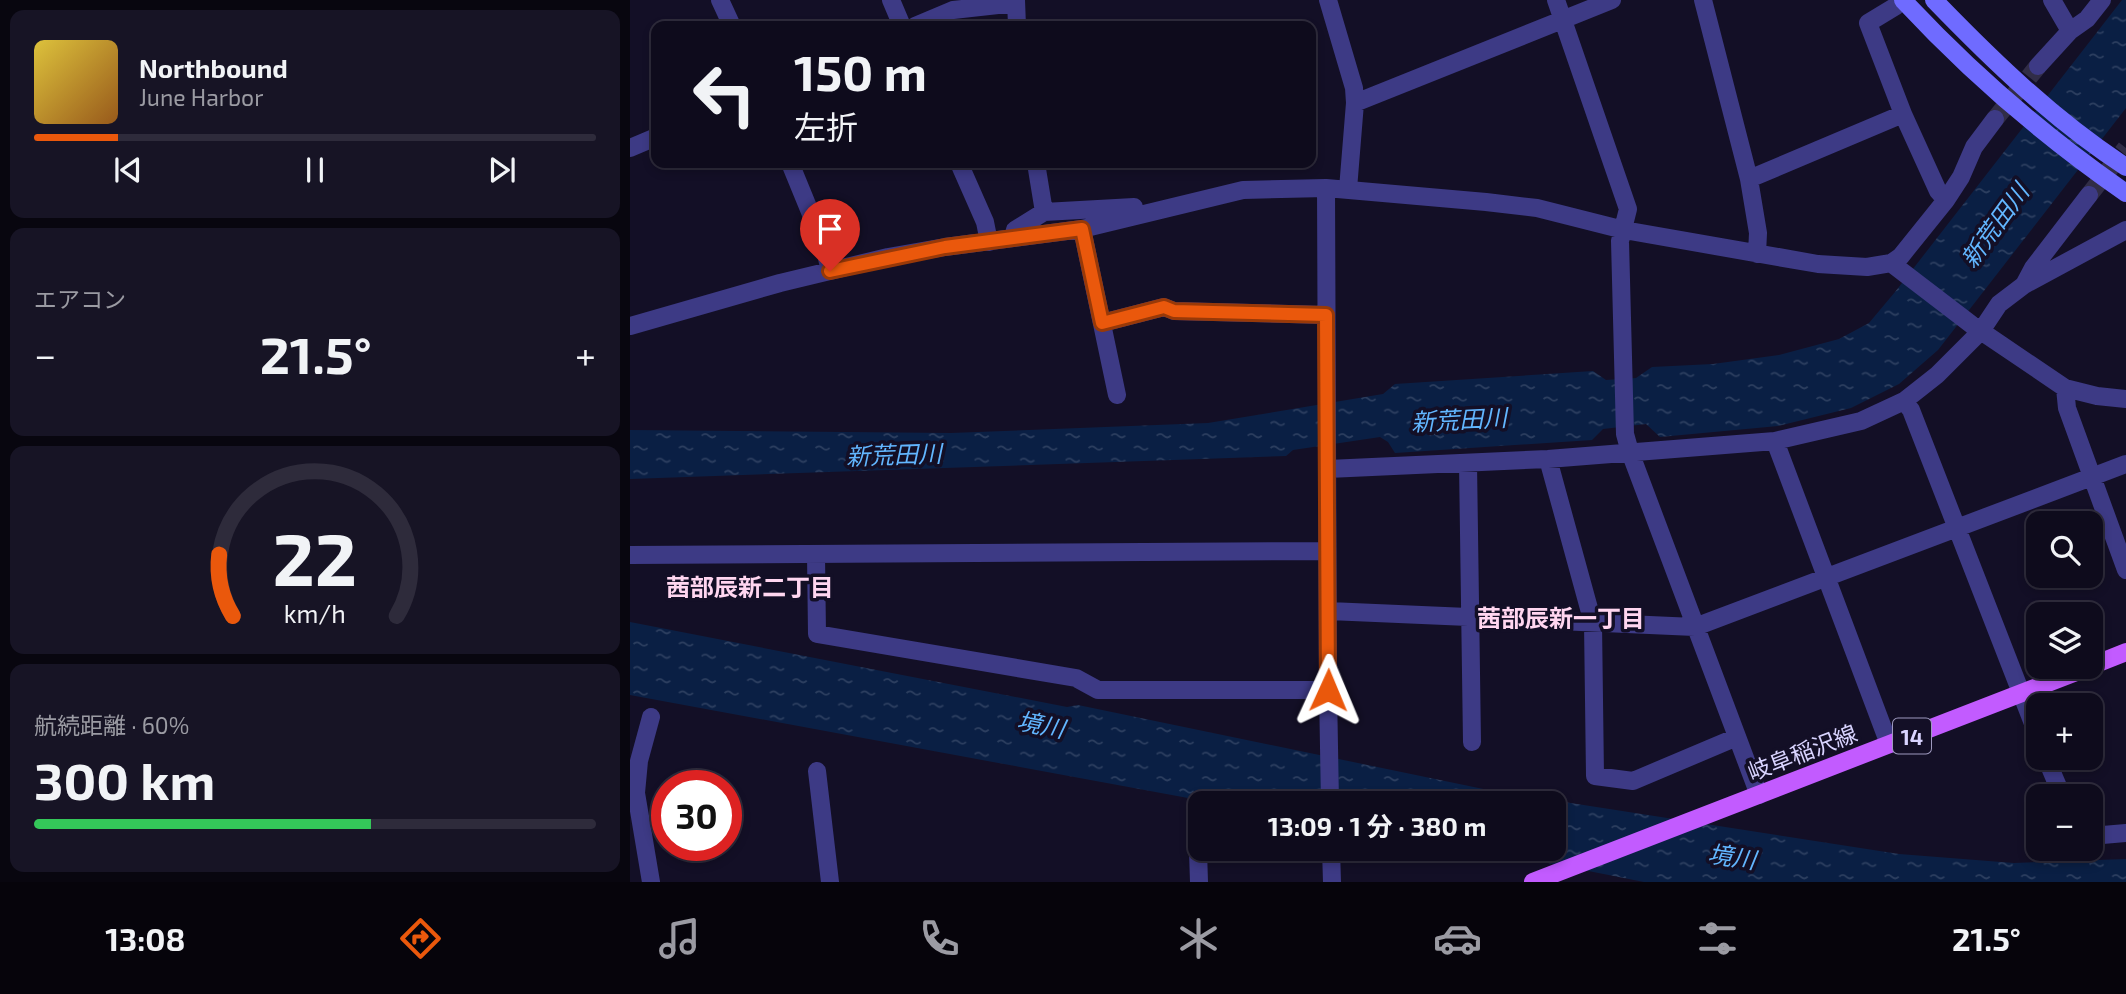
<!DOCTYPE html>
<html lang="ja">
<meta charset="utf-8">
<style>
body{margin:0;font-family:"Exo 2","Noto Sans JP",sans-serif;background:#171425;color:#f1f3f6;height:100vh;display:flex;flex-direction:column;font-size:26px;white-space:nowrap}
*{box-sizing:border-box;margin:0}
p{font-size:23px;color:#9b9ba3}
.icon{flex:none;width:38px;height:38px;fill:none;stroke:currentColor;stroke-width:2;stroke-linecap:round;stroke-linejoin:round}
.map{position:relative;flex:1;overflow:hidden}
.sheet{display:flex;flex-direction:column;gap:10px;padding:10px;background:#08060f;width:630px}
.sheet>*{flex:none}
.top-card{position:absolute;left:21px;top:21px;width:665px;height:147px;border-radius:14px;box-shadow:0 4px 10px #0003,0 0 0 2px #2e2b3b;background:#0e0b1c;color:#f1f3f6;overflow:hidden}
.buttons{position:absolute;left:1396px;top:511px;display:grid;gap:14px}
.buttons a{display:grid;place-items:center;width:77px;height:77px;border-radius:14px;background:#0e0b1c;box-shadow:0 4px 10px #0003,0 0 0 2px #2e2b3b;font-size:35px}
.speed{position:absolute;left:21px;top:770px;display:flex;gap:14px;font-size:35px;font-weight:700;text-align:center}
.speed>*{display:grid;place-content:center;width:91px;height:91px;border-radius:50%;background:#0e0b1c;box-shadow:0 4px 10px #0003,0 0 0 2px #2e2b3b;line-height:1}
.speed .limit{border:10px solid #d22;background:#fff;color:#111}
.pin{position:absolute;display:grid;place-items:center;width:60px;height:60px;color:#fff;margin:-72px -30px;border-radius:50% 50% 50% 0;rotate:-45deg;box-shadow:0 0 7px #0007}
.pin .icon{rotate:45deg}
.me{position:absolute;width:77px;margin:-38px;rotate:1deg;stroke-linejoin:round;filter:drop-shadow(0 0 5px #0008)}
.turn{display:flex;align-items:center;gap:24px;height:147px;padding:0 28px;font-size:32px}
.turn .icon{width:91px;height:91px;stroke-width:2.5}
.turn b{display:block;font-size:49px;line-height:60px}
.big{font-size:52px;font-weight:700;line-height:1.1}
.sheet .card{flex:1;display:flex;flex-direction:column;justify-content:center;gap:10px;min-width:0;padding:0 24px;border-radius:14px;background:#171425}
.sheet .dial{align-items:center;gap:0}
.dial svg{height:182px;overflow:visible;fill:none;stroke:#2e2b3b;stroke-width:7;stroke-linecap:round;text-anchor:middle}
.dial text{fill:#f1f3f6;stroke:none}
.song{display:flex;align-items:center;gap:21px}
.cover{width:84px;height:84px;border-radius:10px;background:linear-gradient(135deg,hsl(50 70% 55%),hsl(30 70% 35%))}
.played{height:7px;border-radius:4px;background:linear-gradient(90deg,#ea580c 15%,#2e2b3b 15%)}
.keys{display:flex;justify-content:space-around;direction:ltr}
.heat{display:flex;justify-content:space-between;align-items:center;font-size:38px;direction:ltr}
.charge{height:10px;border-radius:5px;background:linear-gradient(90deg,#34c759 60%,#2e2b3b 0)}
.trip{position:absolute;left:558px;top:791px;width:378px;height:70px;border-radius:14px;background:#0e0b1c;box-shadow:0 4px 10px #0003,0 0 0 2px #2e2b3b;font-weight:700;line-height:70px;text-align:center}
.dock{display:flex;height:112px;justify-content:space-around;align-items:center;background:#06040b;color:#9b9ba3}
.dock .icon{width:49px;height:49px}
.dock .on{color:#ea580c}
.dock b{font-size:32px;color:#f1f3f6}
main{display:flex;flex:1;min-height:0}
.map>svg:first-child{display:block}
.water{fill:url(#water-ripples)}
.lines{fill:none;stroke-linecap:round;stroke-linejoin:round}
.street-tunnel{stroke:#312d47;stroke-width:18;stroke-dasharray:18 9;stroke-linecap:butt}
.street{stroke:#3d3a85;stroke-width:18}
.secondary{stroke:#6f6bff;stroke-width:18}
.primary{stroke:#c25bff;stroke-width:18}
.route-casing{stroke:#983908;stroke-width:18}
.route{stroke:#ea580c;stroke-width:12}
.labels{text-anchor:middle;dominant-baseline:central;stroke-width:7;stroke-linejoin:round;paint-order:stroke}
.shield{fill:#130f26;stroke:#9e99be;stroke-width:2}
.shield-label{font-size:21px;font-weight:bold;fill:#d9d4ff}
.street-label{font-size:23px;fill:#d9d4ff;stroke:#130f26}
.water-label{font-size:24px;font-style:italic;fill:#62b6ff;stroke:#130f26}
.neighbourhood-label{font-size:24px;font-weight:bold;fill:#ffd6f0;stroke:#130f26}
</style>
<main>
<section class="sheet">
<div class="card">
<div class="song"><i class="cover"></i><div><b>Northbound</b><p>June Harbor</p></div></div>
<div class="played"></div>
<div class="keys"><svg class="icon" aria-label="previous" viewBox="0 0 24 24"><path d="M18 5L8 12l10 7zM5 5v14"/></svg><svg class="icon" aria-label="pause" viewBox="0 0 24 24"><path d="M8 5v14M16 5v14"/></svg><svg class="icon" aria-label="next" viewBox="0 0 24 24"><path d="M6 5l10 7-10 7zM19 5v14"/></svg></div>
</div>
<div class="card"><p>エアコン</p>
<div class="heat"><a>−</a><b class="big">21.5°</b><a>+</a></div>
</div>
<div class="card dial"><svg viewBox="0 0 100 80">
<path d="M14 69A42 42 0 1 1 86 69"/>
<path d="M14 69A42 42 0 0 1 8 42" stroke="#ea580c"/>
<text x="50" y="56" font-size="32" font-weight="700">22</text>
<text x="50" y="72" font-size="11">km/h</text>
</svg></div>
<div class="card"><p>航続距離 · 60%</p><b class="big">300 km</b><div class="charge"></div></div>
</section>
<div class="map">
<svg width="1496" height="882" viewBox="0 0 1496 882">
<defs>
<pattern id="water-ripples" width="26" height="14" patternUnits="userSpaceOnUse" patternTransform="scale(1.75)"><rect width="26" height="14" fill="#0a1f44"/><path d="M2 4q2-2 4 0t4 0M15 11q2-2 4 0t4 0" fill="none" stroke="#2d3f60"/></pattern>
</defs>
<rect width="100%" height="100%" fill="#130f26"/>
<path class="water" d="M1492,0h4v108l-188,242 -39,34 -48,24 -73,18 -118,11 -14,-13 -43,5 -11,11 -197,13 -7,-11 -8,-5 -87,13 -7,6 -656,23v-49l321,3 257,-10 175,-29 12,-10 198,-13 13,9 30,-2 16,-11 61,-3 66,-9 60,-16 30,-16 26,-31z
M0,622l437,85 11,-2 415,86 406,63 115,9 112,-4v23h-482l-166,-33h76v-46h-322l-44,-5 -558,-103z"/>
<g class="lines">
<path class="street-tunnel" d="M1365,119l43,-53
M1459,195l37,-47"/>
<path class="street" d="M90,0l12,26
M261,0l11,26
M386,0l1,26
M698,0l26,88 1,15 -7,86
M926,0l72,209 -8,32 5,193 5,18 129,343
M1073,0l46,179 9,54 -1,21
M1272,0l-6,6 -28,17 35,91 35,77 8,9
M1422,0l18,31
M285,26l38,-16 63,-7
M1408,66l32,-35 17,-12 15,-19
M725,103l257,-103
M0,148l26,-11
M160,163l34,83 6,25
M329,163l26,59 4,20
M406,163l8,49
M1119,179l154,-65
M696,188l2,502 2,113
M452,229l35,166
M383,238l2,-8 29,-18 90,-5
M1261,263l81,62 93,63 32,8 29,3
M1394,285l9,-17 56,-73
M472,323l62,-16 10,4 152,4
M0,326l150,-43 108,-26 57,-10 137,-18 161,-39 83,-2 160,14 51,6 87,22 194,34 49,3 24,-4 10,-7 45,-56 15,-23 13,-30 21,-28
M1435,388l2,20 59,162
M1274,401l7,9 128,329
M1145,441l114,303
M918,459l45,164 2,153 38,5 104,-44
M838,463l4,279
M698,469l220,-10 227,-18 86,-20 43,-20 33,-26 44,-44 18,-27 25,-19 102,-55
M0,555l697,-4
M186,555l1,79 259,44 22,12h230
M699,611l366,16 431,-163
M1416,758l16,38
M187,771l13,111
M1461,836l35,-3
M701,849l1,33
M21,882l-15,-89 3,-32 12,-44
M569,882l-2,-63 3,1"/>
<path class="secondary" d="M1273,0c67,72 142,137 223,193
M1304,0c59,61 121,121 192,167"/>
<path class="primary" d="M1461,666l35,-14
M903,882l556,-215"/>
</g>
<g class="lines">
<g class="route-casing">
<path id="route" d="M200,271l115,-24 137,-18 20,94 62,-16 10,4 152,4 2,375"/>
</g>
<use href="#route" class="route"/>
</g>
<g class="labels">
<rect class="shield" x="1263" y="718.5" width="38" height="35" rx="5"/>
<g class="shield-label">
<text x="1282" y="736">14</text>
</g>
<g class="street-label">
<text transform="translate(1172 752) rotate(-21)">岐阜稲沢線</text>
</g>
<g class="water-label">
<text transform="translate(1364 225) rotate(-54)">新荒田川</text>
<text transform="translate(829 419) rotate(-3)">新荒田川</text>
<text transform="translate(264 454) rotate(-2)">新荒田川</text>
<text transform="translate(411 724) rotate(11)">境川</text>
<text transform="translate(1102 856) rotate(8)">境川</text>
</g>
<g class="neighbourhood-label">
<text x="120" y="586">茜部辰新二丁目</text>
<text x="931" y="617">茜部辰新一丁目</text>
</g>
</g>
</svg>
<div class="buttons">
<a><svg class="icon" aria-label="search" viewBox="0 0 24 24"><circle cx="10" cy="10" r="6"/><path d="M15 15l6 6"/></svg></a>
<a><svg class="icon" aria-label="layers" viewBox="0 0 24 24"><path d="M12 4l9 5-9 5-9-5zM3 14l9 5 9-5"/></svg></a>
<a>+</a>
<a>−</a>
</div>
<div class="speed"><div class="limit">30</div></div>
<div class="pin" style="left:200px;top:271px;background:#d93025"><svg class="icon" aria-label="arrive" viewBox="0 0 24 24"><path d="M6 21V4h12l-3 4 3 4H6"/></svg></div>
<svg class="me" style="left:698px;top:690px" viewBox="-20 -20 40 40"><path d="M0-17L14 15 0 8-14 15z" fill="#ea580c" stroke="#fff" stroke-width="4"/></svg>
<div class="trip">13:09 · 1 分 · 380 m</div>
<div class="top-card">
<div class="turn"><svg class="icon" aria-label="left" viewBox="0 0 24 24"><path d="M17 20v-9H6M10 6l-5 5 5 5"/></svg><div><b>150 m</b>左折</div></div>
</div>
</div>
</main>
<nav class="dock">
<b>13:08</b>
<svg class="icon on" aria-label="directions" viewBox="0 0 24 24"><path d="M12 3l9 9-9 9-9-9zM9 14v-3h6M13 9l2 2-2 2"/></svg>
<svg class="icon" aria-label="music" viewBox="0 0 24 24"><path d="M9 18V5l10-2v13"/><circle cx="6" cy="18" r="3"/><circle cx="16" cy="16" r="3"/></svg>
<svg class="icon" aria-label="phone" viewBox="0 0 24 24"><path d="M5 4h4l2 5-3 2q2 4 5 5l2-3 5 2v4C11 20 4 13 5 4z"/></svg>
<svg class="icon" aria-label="climate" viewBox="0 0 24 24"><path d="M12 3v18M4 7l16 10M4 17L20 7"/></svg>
<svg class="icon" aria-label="car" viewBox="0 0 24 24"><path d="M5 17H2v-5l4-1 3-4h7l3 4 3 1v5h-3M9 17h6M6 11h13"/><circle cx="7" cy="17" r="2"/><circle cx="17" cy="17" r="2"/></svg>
<svg class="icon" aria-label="filters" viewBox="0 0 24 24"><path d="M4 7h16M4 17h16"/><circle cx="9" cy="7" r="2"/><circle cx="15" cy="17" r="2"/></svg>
<b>21.5°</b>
</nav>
